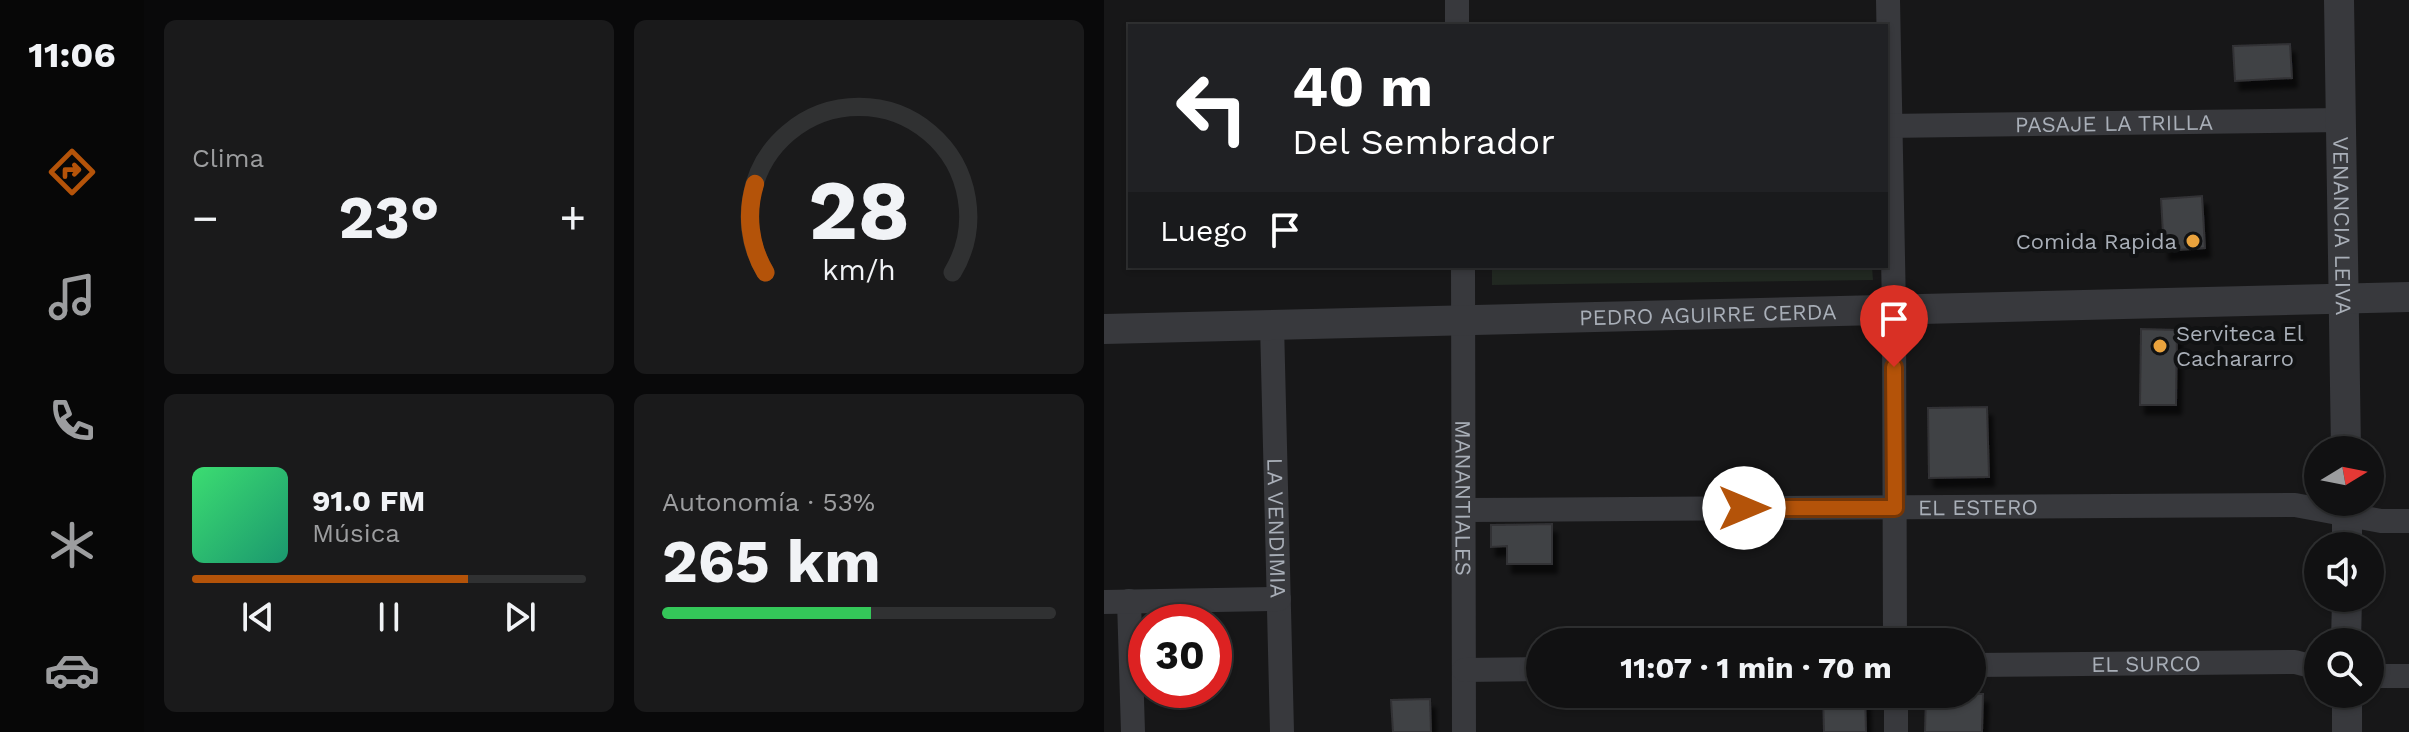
<!DOCTYPE html>
<html lang="es">
<meta charset="utf-8">
<style>
body{margin:0;font-family:"Work Sans",sans-serif;background:#1a1a1b;color:#f1f3f6;height:100vh;display:flex;flex-direction:column;font-size:30px;white-space:nowrap}
*{box-sizing:border-box;margin:0}
p{font-size:26px;color:#9c9d9f}
.icon{flex:none;width:44px;height:44px;fill:none;stroke:currentColor;stroke-width:2;stroke-linecap:round;stroke-linejoin:round}
.map{position:relative;flex:1;overflow:hidden}
.side{display:flex;flex-direction:column;gap:20px;padding:20px;background:#09090a;width:960px}
.side>*{flex:none}
.top-card{position:absolute;left:24px;top:24px;width:760px;height:244px;border-radius:0px;box-shadow:0 2px 6px #0004,0 0 0 2px #303132;background:#202124;color:#fff;overflow:hidden}
.needle{width:52px;rotate:80deg}
.buttons{position:absolute;left:1200px;top:436px;display:grid;gap:16px}
.buttons a{display:grid;place-items:center;width:80px;height:80px;border-radius:50%;background:#111112;box-shadow:0 2px 6px #0004,0 0 0 2px #303132;font-size:40px}
.speed{position:absolute;left:24px;top:604px;display:flex;gap:16px;font-size:40px;font-weight:700;text-align:center}
.speed>*{display:grid;place-content:center;width:104px;height:104px;border-radius:50%;background:#111112;box-shadow:0 2px 6px #0004,0 0 0 2px #303132;line-height:1}
.speed .limit{border:12px solid #d22;background:#fff;color:#111}
.pin{position:absolute;display:grid;place-items:center;width:68px;height:68px;color:#fff;margin:-82px -34px;border-radius:50% 50% 50% 0;rotate:-45deg;box-shadow:0 0 8px #0007}
.pin .icon{rotate:45deg}
.me{position:absolute;width:88px;margin:-44px;rotate:90deg;stroke-linejoin:round;filter:drop-shadow(0 0 6px #0008)}
.turn{display:flex;align-items:center;gap:28px;height:168px;padding:0 32px;font-size:36px}
.turn .icon{width:104px;height:104px;stroke-width:2.5}
.turn b{display:block;font-size:56px;line-height:68px}
.then{display:flex;align-items:center;height:76px;padding:0 32px;background:#0003;gap:16px;font-size:30px}
.big{font-size:60px;font-weight:700;line-height:1.1}
.side .tile{flex:1;display:flex;flex-direction:column;justify-content:center;gap:12px;min-width:0;padding:0 28px;border-radius:12px;background:#1a1a1b}
.side .dial{align-items:center;gap:0}
.dial svg{height:208px;overflow:visible;fill:none;stroke:#303132;stroke-width:7;stroke-linecap:round;text-anchor:middle}
.dial text{fill:#f1f3f6;stroke:none}
.song{display:flex;align-items:center;gap:24px}
.cover{width:96px;height:96px;border-radius:12px;background:linear-gradient(135deg,hsl(140 70% 55%),hsl(160 70% 35%))}
.played{height:8px;border-radius:4px;background:linear-gradient(90deg,#b45309 70%,#303132 70%)}
.keys{display:flex;justify-content:space-around;direction:ltr}
.heat{display:flex;justify-content:space-between;align-items:center;font-size:44px;direction:ltr}
.charge{height:12px;border-radius:6px;background:linear-gradient(90deg,#34c759 53%,#303132 0)}
.side .tiles{flex:1;display:grid;gap:20px;grid-template-columns:repeat(2,1fr)}
.trip{position:absolute;left:422px;top:628px;width:460px;height:80px;border-radius:40px;background:#111112;box-shadow:0 2px 6px #0004,0 0 0 2px #303132;font-weight:700;line-height:80px;text-align:center}
main{display:flex;flex:1;min-height:0}
.dock{display:flex;flex-direction:column;width:144px;justify-content:space-around;align-items:center;background:#070707;color:#9c9d9f}
.dock .icon{width:56px;height:56px}
.dock .current{color:#b45309}
.dock b{font-size:36px;color:#f1f3f6}
.map>svg:first-child{display:block}
.green{fill:#212821}
.building{fill:#414245;stroke:#313134;stroke-width:2;filter:url(#shadow)}
.lines{fill:none;stroke-linecap:round;stroke-linejoin:round}
.minor{stroke:#38393d;stroke-width:24}
.tertiary{stroke:#38393d;stroke-width:30}
.route-casing{stroke:#753606;stroke-width:20}
.route{stroke:#b45309;stroke-width:14}
.poi-dot{fill:#eaa33d;stroke:#111213;stroke-width:3}
.labels{text-anchor:middle;dominant-baseline:central;stroke-width:8;stroke-linejoin:round;paint-order:stroke}
.street-label{font-size:22px;fill:#a9afb8;stroke:#111213}
.poi-label{font-size:22px;fill:#a9afb8;stroke:#111213;text-anchor:end}
</style>
<main>
<nav class="dock">
<b>11:06</b>
<svg class="icon current" aria-label="directions" viewBox="0 0 24 24"><path d="M12 3l9 9-9 9-9-9zM9 14v-3h6M13 9l2 2-2 2"/></svg>
<svg class="icon" aria-label="music" viewBox="0 0 24 24"><path d="M9 18V5l10-2v13"/><circle cx="6" cy="18" r="3"/><circle cx="16" cy="16" r="3"/></svg>
<svg class="icon" aria-label="phone" viewBox="0 0 24 24"><path d="M5 4h4l2 5-3 2q2 4 5 5l2-3 5 2v4C11 20 4 13 5 4z"/></svg>
<svg class="icon" aria-label="climate" viewBox="0 0 24 24"><path d="M12 3v18M4 7l16 10M4 17L20 7"/></svg>
<svg class="icon" aria-label="car" viewBox="0 0 24 24"><path d="M5 17H2v-5l4-1 3-4h7l3 4 3 1v5h-3M9 17h6M6 11h13"/><circle cx="7" cy="17" r="2"/><circle cx="17" cy="17" r="2"/></svg>
</nav>
<section class="side">
<div class="tiles">
<div class="tile"><p>Clima</p>
<div class="heat"><a>−</a><b class="big">23°</b><a>+</a></div>
</div>
<div class="tile dial"><svg viewBox="0 0 100 80">
<path d="M14 69A42 42 0 1 1 86 69"/>
<path d="M14 69A42 42 0 0 1 10 35" stroke="#b45309"/>
<text x="50" y="56" font-size="32" font-weight="700">28</text>
<text x="50" y="72" font-size="11">km/h</text>
</svg></div>
<div class="tile">
<div class="song"><i class="cover"></i><div><b>91.0 FM</b><p>Música</p></div></div>
<div class="played"></div>
<div class="keys"><svg class="icon" aria-label="previous" viewBox="0 0 24 24"><path d="M18 5L8 12l10 7zM5 5v14"/></svg><svg class="icon" aria-label="pause" viewBox="0 0 24 24"><path d="M8 5v14M16 5v14"/></svg><svg class="icon" aria-label="next" viewBox="0 0 24 24"><path d="M6 5l10 7-10 7zM19 5v14"/></svg></div>
</div>
<div class="tile"><p>Autonomía · 53%</p><b class="big">265 km</b><div class="charge"></div></div>
</div>
</section>
<div class="map">
<svg width="1305" height="732" viewBox="0 0 1305 732">
<defs>
<filter id="shadow"><feDropShadow dx="5" dy="9" stdDeviation="2" flood-color="#0009"/></filter>
</defs>
<rect width="100%" height="100%" fill="#171718"/>
<path class="green" d="M388,266h380l1,14 -381,5z"/>
<path class="building" d="M1186,44l2,34 -57,3 -2,-35z
M1098,196l3,52 -41,3 -3,-52z
M1037,329l36,1 -1,75h-36z
M883,407l2,70 -60,1 -1,-70z
M448,524v40h-45v-18l-16,1v-22z
M719,694h42l1,38h-42z
M822,694h57l-1,38h-57z
M326,699l1,33h-38l-2,-32z"/>
<g class="lines">
<g class="minor">
<path d="M353,0v26"/>
<path d="M784,0l6,309 1,333"/>
<path id="s1" d="M782,126l455,-6"/>
<path id="s2" d="M359,266l1,466"/>
<path id="s3" d="M168,324l10,408"/>
<path id="s4" d="M360,510l831,-5 86,16h28"/>
<path d="M25,601l4,131"/>
<path d="M0,602l175,-3"/>
<path id="s5" d="M868,665l323,-3 23,6"/>
<path d="M360,670l76,-1"/>
<path d="M1266,676h39"/>
<path d="M792,694v38"/>
</g>
<g class="tertiary">
<path id="s6" d="M1235,0l7,450"/>
<path id="s7" d="M0,329l1305,-32"/>
<path d="M1243,502v44"/>
<path d="M1242,642l1,-44"/>
<path d="M1243,694v38"/>
</g>
</g>
<g class="lines">
<g class="route-casing">
<path id="route" d="M640,508h151l-1,-141"/>
</g>
<use href="#route" class="route"/>
</g>
<g class="poi-dot">
<circle cx="1089" cy="241" r="8"/>
<circle cx="1056" cy="346" r="8"/>
</g>
<g class="labels">
<g class="street-label">
<text stroke="none"><textPath href="#s1" startOffset="228">PASAJE LA TRILLA</textPath></text>
<text stroke="none"><textPath href="#s6" startOffset="226">VENANCIA LEIVA</textPath></text>
<text stroke="none"><textPath href="#s7" startOffset="604">PEDRO AGUIRRE CERDA</textPath></text>
<text stroke="none"><textPath href="#s2" startOffset="232">MANANTIALES</textPath></text>
<text stroke="none"><textPath href="#s4" startOffset="514">EL ESTERO</textPath></text>
<text stroke="none"><textPath href="#s3" startOffset="204">LA VENDIMIA</textPath></text>
<text stroke="none"><textPath href="#s5" startOffset="174">EL SURCO</textPath></text>
</g>
<g class="poi-label">
<text x="1073" y="241">Comida Rapida</text>
<text x="1072" y="333" text-anchor="start">Serviteca El<tspan x="1072" dy="25">Cachararro</tspan></text>
</g>
</g>
</svg>
<div class="buttons">
<a><svg class="needle" viewBox="-14 -14 28 28"><path d="M0-13l5 13h-10z" fill="#e53935"/><path d="M0 13l5-13h-10z" fill="#9c9d9f"/></svg></a>
<a><svg class="icon" aria-label="sound" viewBox="0 0 24 24"><path d="M4 9h4l5-4v14l-5-4H4zM17 9q2 3 0 6"/></svg></a>
<a><svg class="icon" aria-label="search" viewBox="0 0 24 24"><circle cx="10" cy="10" r="6"/><path d="M15 15l6 6"/></svg></a>
</div>
<div class="speed"><div class="limit">30</div></div>
<div class="pin" style="left:790px;top:367px;background:#d93025"><svg class="icon" aria-label="arrive" viewBox="0 0 24 24"><path d="M6 21V4h12l-3 4 3 4H6"/></svg></div>
<svg class="me" style="left:640px;top:508px" viewBox="-20 -20 40 40"><circle r="19" fill="#fff"/><path d="M0-13L10 11 0 6-10 11z" fill="#b45309"/></svg>
<div class="trip">11:07 · 1 min · 70 m</div>
<div class="top-card">
<div class="turn"><svg class="icon" aria-label="left" viewBox="0 0 24 24"><path d="M17 20v-9H6M10 6l-5 5 5 5"/></svg><div><b>40 m</b>Del Sembrador</div></div>
<div class="then">Luego<svg class="icon" aria-label="arrive" viewBox="0 0 24 24"><path d="M6 21V4h12l-3 4 3 4H6"/></svg></div>
</div>
</div>
</main>
